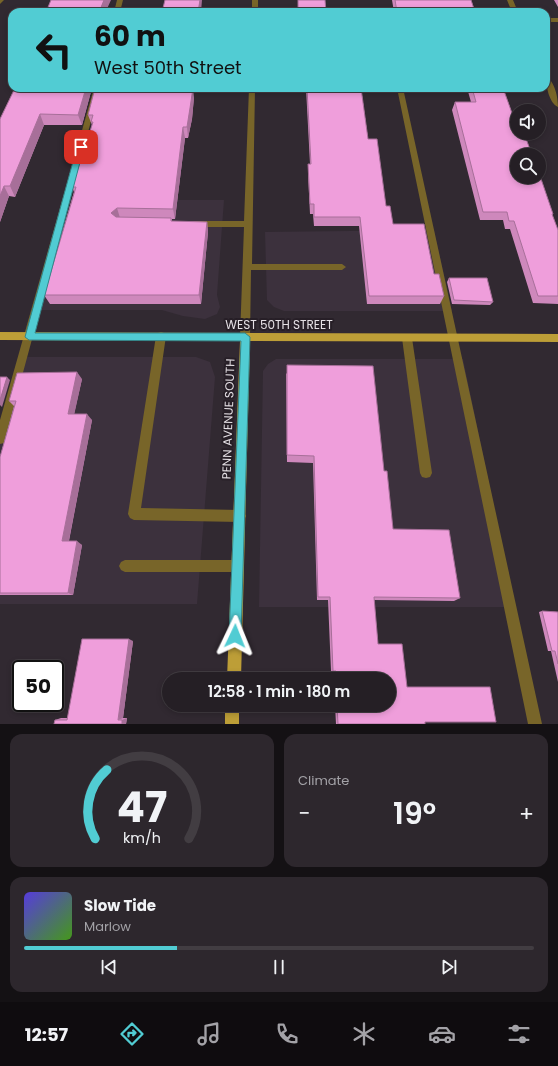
<!DOCTYPE html>
<meta charset="utf-8">
<style>
body{margin:0;font-family:Poppins,sans-serif;background:#2d272d;color:#f1f3f6;height:100vh;display:flex;flex-direction:column;font-size:15px;white-space:nowrap}
*{box-sizing:border-box;margin:0}
p{font-size:13px;color:#a3a2a7}
.icon{flex:none;width:22px;height:22px;fill:none;stroke:currentColor;stroke-width:2;stroke-linecap:round;stroke-linejoin:round}
.map{position:relative;height:724px;overflow:hidden}
.sheet{display:flex;flex-direction:column;gap:10px;padding:10px;background:#141114;flex:1}
.sheet>*{flex:none}
.banner{position:absolute;left:8px;top:8px;width:542px;height:84px;border-radius:12px;box-shadow:0 2px 6px #0003,0 0 0 1px #423d42;background:#51ccd3;color:#111;overflow:hidden}
.fabs{position:absolute;left:510px;top:104px;display:grid;gap:8px}
.fabs a{display:grid;place-items:center;width:36px;height:36px;border-radius:50%;background:#251f25;box-shadow:0 2px 6px #0003,0 0 0 1px #423d42;font-size:20px}
.speed{position:absolute;left:12px;top:660px;display:flex;gap:8px;font-size:20px;font-weight:700;text-align:center}
.speed>*{display:grid;place-content:center;width:52px;height:52px;border-radius:50%;background:#251f25;box-shadow:0 2px 6px #0003,0 0 0 1px #423d42;line-height:1}
.speed .limit{border:2px solid #111;border-radius:6px;background:#fff;color:#111}
.pin{position:absolute;display:grid;place-items:center;width:34px;height:34px;color:#fff;margin:-17px;border-radius:8px;box-shadow:0 2px 6px #0006}
.me{position:absolute;width:44px;margin:-22px;rotate:2deg;stroke-linejoin:round;filter:drop-shadow(0 0 3px #0008)}
.turn{display:flex;align-items:center;gap:14px;height:84px;padding:0 20px;font-size:18px}
.turn .icon{width:52px;height:52px;stroke-width:2.5}
.turn b{display:block;font-size:28px;line-height:34px}
.big{font-size:30px;font-weight:600;line-height:1.1}
.sheet .card{flex:1;display:flex;flex-direction:column;justify-content:center;gap:6px;min-width:0;padding:0 14px;border-radius:12px;background:#2d272d}
.sheet .dial{align-items:center;gap:0}
.dial svg{height:104px;overflow:visible;fill:none;stroke:#423d42;stroke-width:7;stroke-linecap:round;text-anchor:middle}
.dial text{fill:#f1f3f6;stroke:none}
.song{display:flex;align-items:center;gap:12px}
.cover{width:48px;height:48px;border-radius:6px;background:linear-gradient(135deg,hsl(250 70% 55%),hsl(100 70% 35%))}
.played{height:4px;border-radius:2px;background:linear-gradient(90deg,#51ccd3 30%,#423d42 30%)}
.keys{display:flex;justify-content:space-around;direction:ltr}
.heat{display:flex;justify-content:space-between;align-items:center;font-size:22px;direction:ltr}
.sheet .tiles{flex:1;display:grid;gap:10px;grid-template-columns:1fr 1fr}
.card:last-child{grid-column:span 2}
.trip{position:absolute;left:162px;top:672px;width:234px;height:40px;border-radius:20px;background:#251f25;box-shadow:0 2px 6px #0003,0 0 0 1px #423d42;font-weight:600;line-height:40px;text-align:center}
.menu{display:flex;height:64px;justify-content:space-around;align-items:center;background:#0f0c0f;color:#a3a2a7}
.menu .icon{width:28px;height:28px}
.menu .selected{color:#51ccd3}
.menu b{font-size:18px;color:#f1f3f6}
.map>svg:first-child{display:block}
.built{fill:#3c313d}
.lines{fill:none;stroke-linecap:round;stroke-linejoin:round}
.minor{fill:#786529;fill-rule:evenodd}
.major{fill:#bd9e37;fill-rule:evenodd}
.wall{fill:#ce88bc}
.shaded-wall{fill:#a76f99}
.building{fill:#ef9edb;stroke:#a76f99}
.route{fill:#51ccd3;stroke:#358589}
.labels{text-anchor:middle;dominant-baseline:central;stroke-width:4;stroke-linejoin:round;paint-order:stroke}
.street-label{font-size:12px;fill:#e5e0e5;stroke:#271f27}
</style>
<div class="map">
<svg width="558" height="724" viewBox="0 0 558 724">
<rect width="100%" height="100%" fill="#312931"/>
<path class="built" d="M69,200h155l-7,95 3,12 -3,7 -12,5 -22,-3 -21,-6h-124z
M434,230l18,81h-168l-10,-4 -7,-7 -2,-68z
M22,357h174l14,5 5,15 -18,227h-197v-172z
M276,359h187l52,248h-256l4,-236 5,-7z"/>
<g class="lines">
<path class="minor" d="M0,0h4l-4,4z
M117,0h6l-3,12h-6z
M252,0h6v12h-6z
M507,0h6l5,12h-6z
M546,18h12v4h-12z
M546,77c9,4 12,21 12,30 -9,-4 -12,-21 -12,-30z
M94,88h6l-95,351 -1,4 -4,1v-24z
M249,88h6l-3,176h90l4,3 -4,3h-91l-1,67 -2,3h-6l-2,-3 4,-110h-50l-4,-3 4,-3h50z
M397,88h6l139,636h-14z
M161,332l3,1 2,3 -25,172 99,2 4,2 2,4 -2,4 -4,2 -106,-2 -4,-2 -2,-4 28,-178 2,-3z
M407,334l3,1 2,3 20,135 -2,4 -4,1 -4,-1 -2,-4 -18,-135 2,-3z
M125,560h113l4,2 2,4 -2,4 -4,2h-113l-4,-2 -2,-4 2,-4z"/>
<path class="major" d="M0,332l558,2v8l-308,-1 -9,338h-14l13,-338 -240,-1z
M225,705h14v19h-14z"/>
</g>
<path class="wall" d="M392,0h79l4,12h-81z
M554,0h4v7z
M92,88l-10,37h-38l-29,72 -6,-1 -9,26v-103z
M306,88h55l7,51 18,67 7,18 41,50 10,22 -4,8h-73l-8,-78h-45l-1,-12h-3l-2,-41v-9h2z
M467,88h36l10,28 40,98 -1,2 6,14v74l-25,-1 -23,-74h-5l-2,-9h-23l-28,-110 3,-8h16z
M194,97l-2,22 -4,19h-3l-10,81h-3v2l35,1 1,10 -7,72h-151l-6,-9 30,-103 -2,-5 20,-62 -4,-10z
M449,278l44,24 -3,3 -38,-1 -5,-22z
M286,373l98,98 9,58 67,69 -6,3 -80,-1 4,44 29,43 18,35v2h-89l-1,-19h54v-26h-55v-8h-3l-3,-71h-11l-4,-137 -26,-1z
M82,379l-8,35 18,6 -23,121 13,4 -9,50h-73v-138l14,-51 -5,-5z
M542,611l16,1v70l-7,-31h-3l-9,-39z
M133,641l-10,77h4l-1,6h-72l1,-4 6,-2h6z"/>
<path class="shaded-wall" d="M104,0h7l-5,11 1,1h-7v-2z
M200,0h2l-1,12h-3z
M86,88h6l-10,37 -4,-10z
M191,88h2l1,9 -2,22 -4,19 -1,-11z
M40,114l4,11 -29,72 -5,-11z
M183,127l2,11 -10,81 -2,-10z
M4,186l5,10 -9,26v-26z
M117,208l3,10 -6,5 -3,-10z
M207,222l1,10 -7,72 -2,-9z
M77,372l5,7 -9,41 -5,-6z
M7,377l3,3 -8,27 -2,-2v-5z
M87,414l5,6 -24,125 -6,-4z
M77,541l5,4 -9,50 -5,-2z
M129,639l4,2 -10,77 -5,2z
M127,718l-1,6h-4v-4z"/>
<path class="building" d="M51,0h53l-4,10h6v2h-60z
M165,0h35l-2,12h-36z
M298,0h27l1,12h-28z
M395,0h76l4,12h-78z
M15,88h71l-8,27 -38,-1 -30,72h-6l-4,10v-77z
M95,88h98l-3,20 -3,19h-4l-10,82 -56,-1 -6,5 5,4 55,1v3l36,1 -8,73h-155l32,-108h-4l21,-65h-2l2,-7h-5z
M307,88h54l7,51h9l9,67h4l3,18h31l10,50h5l5,22h-75l-9,-79h-46v-13h-4l-2,-40h3z
M472,88h31l10,28h4v17h7l8,22h-15v22h22v-4l14,41h-1l6,16v66h-20l-24,-75h-5l-2,-9h-24l-28,-110h21z
M449,278h38l6,24 -39,-2z
M287,365l86,1 11,105h3l6,58 56,1 11,68 -86,-1 4,47h24l5,43h83l6,35h-71v2h-87l-1,-19h52v-26h-53v-8h-3l-3,-74h-12l-4,-141 -27,-1z
M77,372l-9,42h19l-25,127h15l-9,52h-68v-136l16,-56h-7l8,-28z
M0,377h7l-7,23z
M542,611l16,1v52l-3,-13h-3z
M82,639h47l-11,81h4v4h-68l1,-4h12z"/>
<path class="route" d="M81,144l3,3 -49,186h210l5,4 -9,299 -1,5 -5,1 -4,-1 -2,-5 12,-295 -212,-1 -4,-3 52,-190z"/>
<g class="labels">
<g class="street-label">
<text x="279" y="324">WEST 50TH STREET</text>
<text transform="translate(228 419) rotate(-88)">PENN AVENUE SOUTH</text>
</g>
</g>
</svg>
<div class="fabs">
<a><svg class="icon" aria-label="sound" viewBox="0 0 24 24"><path d="M4 9h4l5-4v14l-5-4H4zM17 9q2 3 0 6"/></svg></a>
<a><svg class="icon" aria-label="search" viewBox="0 0 24 24"><circle cx="10" cy="10" r="6"/><path d="M15 15l6 6"/></svg></a>
</div>
<div class="speed"><div class="limit">50</div></div>
<div class="pin" style="left:81px;top:147px;background:#d93025"><svg class="icon" aria-label="arrive" viewBox="0 0 24 24"><path d="M6 21V4h12l-3 4 3 4H6"/></svg></div>
<svg class="me" style="left:235px;top:636px" viewBox="-20 -20 40 40"><path d="M0-17L14 15 0 8-14 15z" fill="#51ccd3" stroke="#fff" stroke-width="4"/></svg>
<div class="trip">12:58 · 1 min · 180 m</div>
<div class="banner">
<div class="turn"><svg class="icon" aria-label="left" viewBox="0 0 24 24"><path d="M17 20v-9H6M10 6l-5 5 5 5"/></svg><div><b>60 m</b>West 50th Street</div></div>
</div>
</div>
<section class="sheet">
<div class="tiles">
<div class="card dial"><svg viewBox="0 0 100 80">
<path d="M14 69A42 42 0 1 1 86 69"/>
<path d="M14 69A42 42 0 0 1 23 16" stroke="#51ccd3"/>
<text x="50" y="56" font-size="32" font-weight="700">47</text>
<text x="50" y="72" font-size="11">km/h</text>
</svg></div>
<div class="card"><p>Climate</p>
<div class="heat"><a>−</a><b class="big">19°</b><a>+</a></div>
</div>
<div class="card">
<div class="song"><i class="cover"></i><div><b>Slow Tide</b><p>Marlow</p></div></div>
<div class="played"></div>
<div class="keys"><svg class="icon" aria-label="previous" viewBox="0 0 24 24"><path d="M18 5L8 12l10 7zM5 5v14"/></svg><svg class="icon" aria-label="pause" viewBox="0 0 24 24"><path d="M8 5v14M16 5v14"/></svg><svg class="icon" aria-label="next" viewBox="0 0 24 24"><path d="M6 5l10 7-10 7zM19 5v14"/></svg></div>
</div>
</div>
</section>
<nav class="menu">
<b>12:57</b>
<svg class="icon selected" aria-label="directions" viewBox="0 0 24 24"><path d="M12 3l9 9-9 9-9-9zM9 14v-3h6M13 9l2 2-2 2"/></svg>
<svg class="icon" aria-label="music" viewBox="0 0 24 24"><path d="M9 18V5l10-2v13"/><circle cx="6" cy="18" r="3"/><circle cx="16" cy="16" r="3"/></svg>
<svg class="icon" aria-label="phone" viewBox="0 0 24 24"><path d="M5 4h4l2 5-3 2q2 4 5 5l2-3 5 2v4C11 20 4 13 5 4z"/></svg>
<svg class="icon" aria-label="climate" viewBox="0 0 24 24"><path d="M12 3v18M4 7l16 10M4 17L20 7"/></svg>
<svg class="icon" aria-label="car" viewBox="0 0 24 24"><path d="M5 17H2v-5l4-1 3-4h7l3 4 3 1v5h-3M9 17h6M6 11h13"/><circle cx="7" cy="17" r="2"/><circle cx="17" cy="17" r="2"/></svg>
<svg class="icon" aria-label="filters" viewBox="0 0 24 24"><path d="M4 7h16M4 17h16"/><circle cx="9" cy="7" r="2"/><circle cx="15" cy="17" r="2"/></svg>
</nav>
